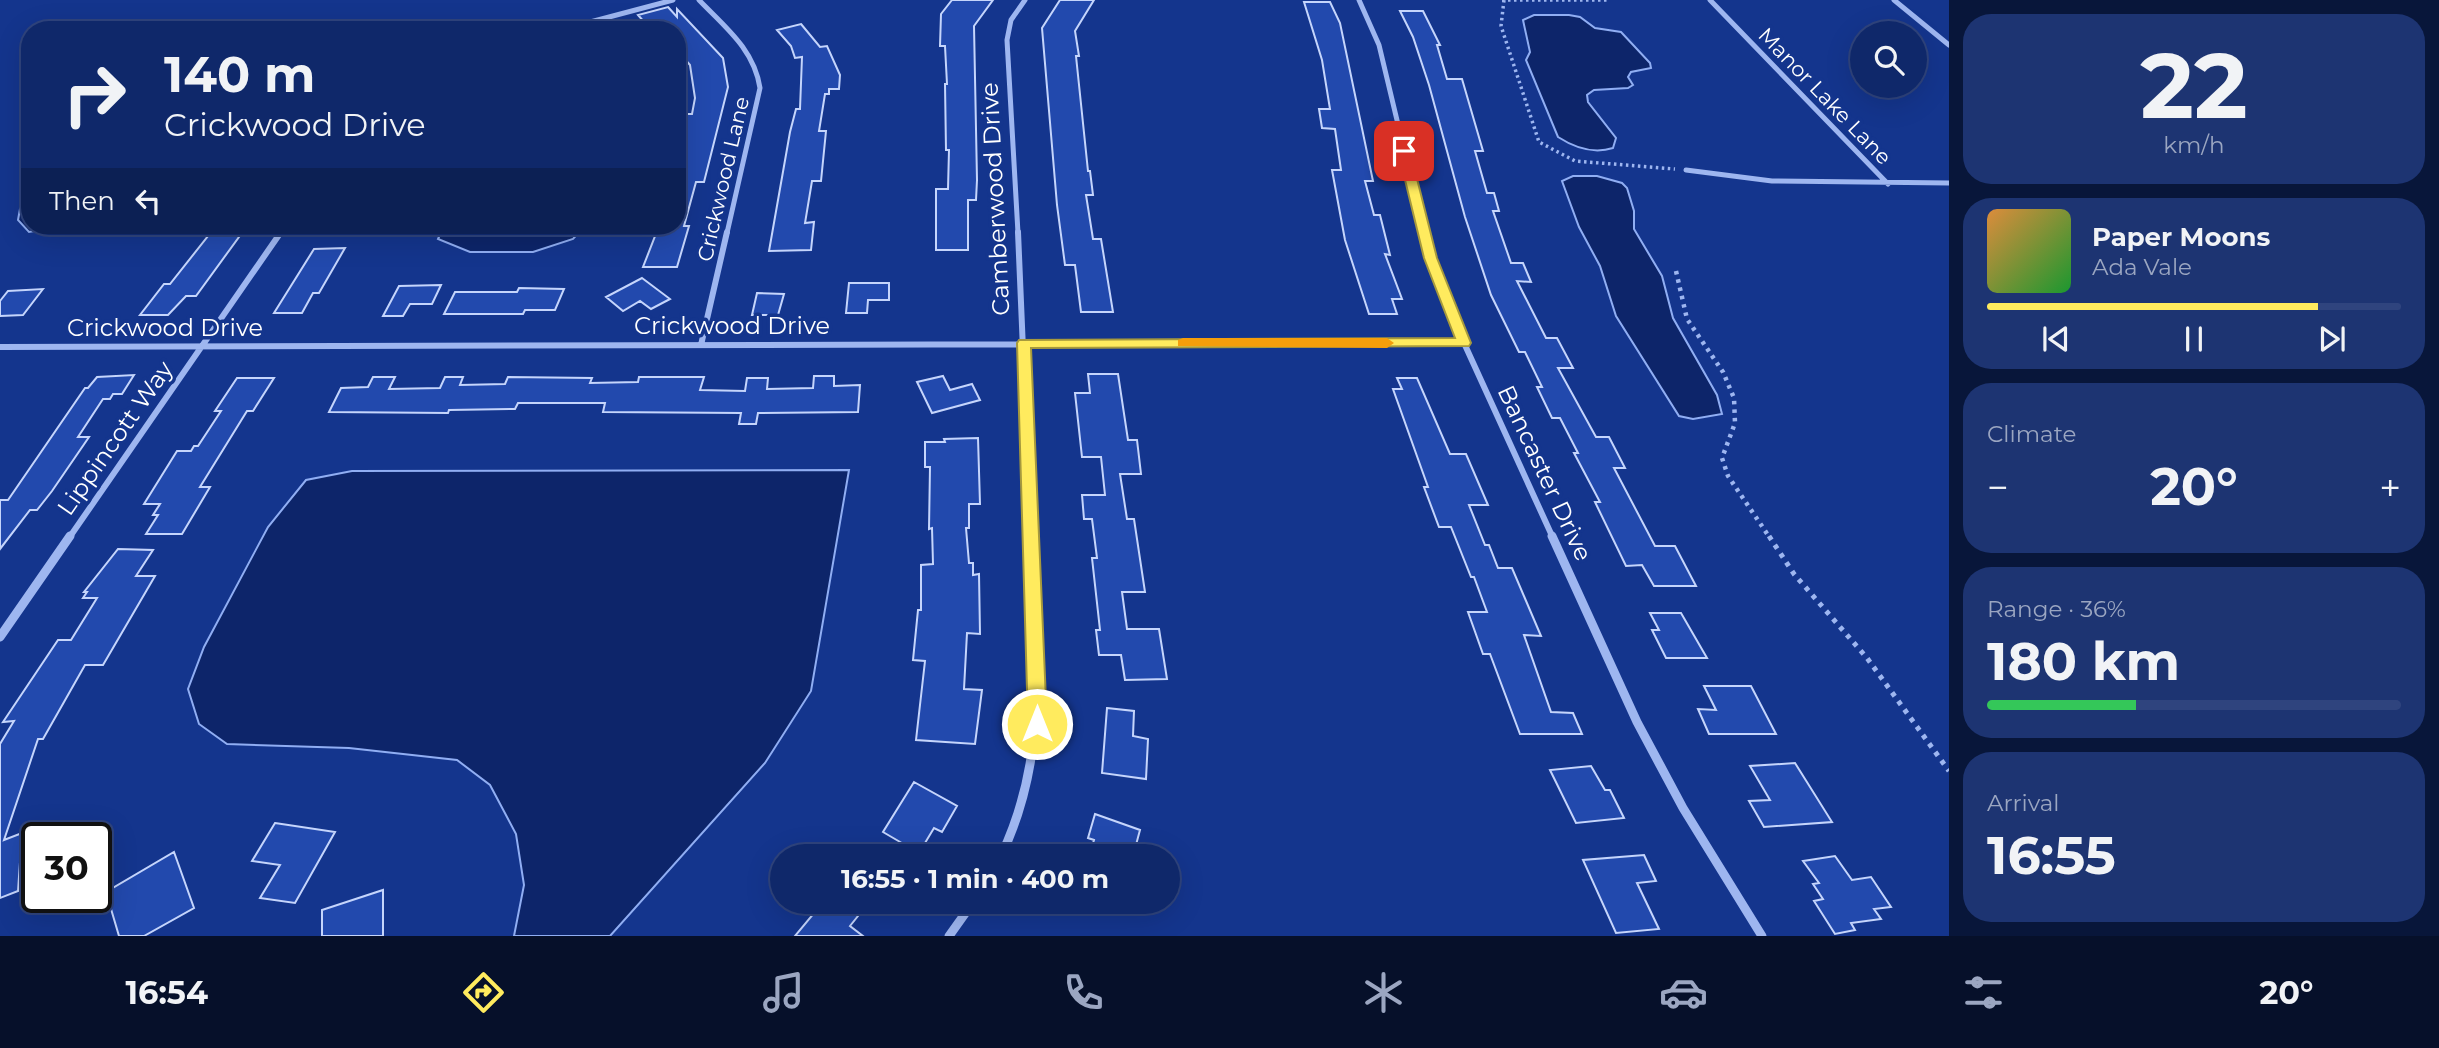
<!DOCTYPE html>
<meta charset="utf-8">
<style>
body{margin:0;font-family:Montserrat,sans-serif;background:#1d3472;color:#f1f3f6;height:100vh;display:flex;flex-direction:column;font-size:26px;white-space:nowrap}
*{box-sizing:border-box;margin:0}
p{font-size:23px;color:#9ba6c1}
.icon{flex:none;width:38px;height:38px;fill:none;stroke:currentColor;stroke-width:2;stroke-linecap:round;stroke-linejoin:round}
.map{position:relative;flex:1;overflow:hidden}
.panel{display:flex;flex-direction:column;gap:14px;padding:14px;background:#08163a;width:490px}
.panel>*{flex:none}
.top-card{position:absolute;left:21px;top:21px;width:665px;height:214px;border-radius:28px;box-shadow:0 7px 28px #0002,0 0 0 2px #2f447e;background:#0f286a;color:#f1f3f6;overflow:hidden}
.fabs{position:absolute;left:1850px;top:21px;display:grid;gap:14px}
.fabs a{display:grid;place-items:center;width:77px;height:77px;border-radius:50%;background:#0f286a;box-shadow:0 7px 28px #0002,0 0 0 2px #2f447e;font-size:35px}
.speed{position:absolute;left:21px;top:822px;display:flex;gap:14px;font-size:35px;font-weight:700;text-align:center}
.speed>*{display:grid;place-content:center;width:91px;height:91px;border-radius:50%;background:#0f286a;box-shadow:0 7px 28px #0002,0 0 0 2px #2f447e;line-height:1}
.speed .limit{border:4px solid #111;border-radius:10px;background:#fff;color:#111}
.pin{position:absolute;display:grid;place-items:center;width:60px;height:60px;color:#fff;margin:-30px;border-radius:14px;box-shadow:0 4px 10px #0006}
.me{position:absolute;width:77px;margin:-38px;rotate:0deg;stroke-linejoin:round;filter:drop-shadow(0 0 5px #0008)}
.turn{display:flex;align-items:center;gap:24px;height:147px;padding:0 28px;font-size:32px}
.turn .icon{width:91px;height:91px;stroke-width:2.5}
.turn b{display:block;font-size:49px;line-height:60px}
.then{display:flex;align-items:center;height:66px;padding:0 28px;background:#0003;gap:14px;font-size:26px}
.big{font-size:52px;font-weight:700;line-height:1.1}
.panel .widget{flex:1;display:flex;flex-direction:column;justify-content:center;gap:10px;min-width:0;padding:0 24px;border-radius:28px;background:#1d3472}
.panel .dial{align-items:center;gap:0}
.dial b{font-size:91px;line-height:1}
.song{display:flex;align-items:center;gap:21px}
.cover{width:84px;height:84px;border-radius:10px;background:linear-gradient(135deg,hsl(30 70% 55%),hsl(130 70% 35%))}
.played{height:7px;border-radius:4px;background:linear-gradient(90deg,#ffeb5e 80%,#2f447e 80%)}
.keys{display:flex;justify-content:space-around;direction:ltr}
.heat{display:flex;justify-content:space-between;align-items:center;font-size:38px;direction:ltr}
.charge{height:10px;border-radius:5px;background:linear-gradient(90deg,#34c759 36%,#2f447e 0)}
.trip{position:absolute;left:770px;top:844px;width:410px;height:70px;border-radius:35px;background:#0f286a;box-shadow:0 7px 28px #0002,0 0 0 2px #2f447e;font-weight:700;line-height:70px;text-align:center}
.dock{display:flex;height:112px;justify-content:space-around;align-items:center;background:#06102a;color:#9ba6c1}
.dock .icon{width:49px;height:49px}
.dock .selected{color:#ffeb5e}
.dock b{font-size:32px;color:#f1f3f6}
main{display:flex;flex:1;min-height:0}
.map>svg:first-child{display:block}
.water{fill:#0d256a;stroke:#90aef3;stroke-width:2}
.building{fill:#2249ad;stroke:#c5d5fc;stroke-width:2}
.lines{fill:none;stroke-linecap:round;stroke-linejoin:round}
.path-far2{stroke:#9eb6f0;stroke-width:3.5;stroke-dasharray:2.5 3.5;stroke-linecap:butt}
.path-far1{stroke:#9eb6f0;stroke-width:4.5;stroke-dasharray:3.5 5;stroke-linecap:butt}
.path{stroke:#9eb6f0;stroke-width:5;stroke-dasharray:4.5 6;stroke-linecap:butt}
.street-far2{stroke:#9eb6f0;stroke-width:5}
.street-far1{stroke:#9eb6f0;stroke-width:6}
.street{stroke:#9eb6f0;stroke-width:9}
.route{fill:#ffeb5e;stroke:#a6993d;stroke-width:2}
.slow{fill:#f59e0b}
.labels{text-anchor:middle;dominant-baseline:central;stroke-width:7;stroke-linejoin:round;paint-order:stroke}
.far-street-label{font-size:21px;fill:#fff;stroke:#14358d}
.street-label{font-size:24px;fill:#fff;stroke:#14358d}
</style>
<main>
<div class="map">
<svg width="1949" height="936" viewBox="0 0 1949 936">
<rect width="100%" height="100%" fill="#14358d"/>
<path class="water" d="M1534,15h35l11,2 15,11 26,4 29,31 1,5 -20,4 -3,5 5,8 -5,3 -34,2 -7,5 1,7 28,36 -3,10c-19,6 -38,0 -55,-11l-32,-77 4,-8 -7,-32z
M1573,176h24l25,7 5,5 7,23v18l28,47 11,42 44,77 5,19 -29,5 -14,-3 -63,-100 -16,-50 -21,-39 -17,-46z
M30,190v36h34l-35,6 -11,-12 4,-22z
M444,226h141l-12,13 -40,13h-63l-32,-13z
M849,470l-38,221 -46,72 -155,173h-96l10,-51 -8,-51 -26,-49 -33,-25 -108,-12 -122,-4 -28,-20 -11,-35 16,-42 64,-120 38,-47 46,-9z"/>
<path class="building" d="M952,0h41l-19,26 3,154 -1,20h-8v50h-32v-61h12l1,-39h-3l-1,-66h2l-2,-38h-5l1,-32z
M1060,0h34l-19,31 4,25h-3l12,115h2l3,24h-7l7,44h8l12,73h-32l-6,-47h-10l-8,-60 -15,-177z
M1304,2h26l10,21 33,158h-8l9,34h6l10,40 -5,-1 17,45h-10l5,15h-28l-24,-74 -13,-70h9l-6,-41 -13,-1 -3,-19h11l-8,-49z
M668,7l9,10v-8l46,49 5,29 -24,95h-8l-12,44h5l-12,41h-34l16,-41h18v-93l5,-19h10l3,-16 -5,-33 -13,-15v-20h-26l-13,-15z
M1400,11h23l17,34h-3l10,34h15l21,72h-8l12,42h7l5,18h-6l18,52h12l8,19 -14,-1 29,57h11l16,30h-15l38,69h13l16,31h-11l41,78h20l21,40h-42l-12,-21 -16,1 -31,-64h5l-26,-49h4l-18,-35h-8l-15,-31h5l-17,-35h-6l-28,-57 -26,-78 -36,-132 -16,-48z
M801,24l19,23 7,-1 13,29 -1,14h-10v5h-4l-6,37h7l-5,50h-9l-7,42 9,-1 -3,28 -42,1 21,-119 6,-23h4l2,-52 -7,1 -4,-12 -14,-16z
M216,226h31l-51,70h-10l-18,19h-28l24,-31h6z
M345,248l-26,45h-6l-11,20h-28l40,-64z
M642,278l28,21 -19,10 -11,-8 -17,10 -17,-14z
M849,283h40v17h-21l-1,13h-21z
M441,285l-9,19h-22l-7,12h-20l16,-30z
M519,288l45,1 -9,21h-30l-2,4h-79l11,-22h62z
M43,289l-20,26 -23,1v-15l8,-10z
M757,293l27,1 -6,21h-26z
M1088,374h30l10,66h9l4,34h-21l7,45h7l11,73h-23l5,37h32l8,50 -42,1 -4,-25h-22l-3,-25h4l-8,-72h5l-5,-39h-8l-2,-24h23l-4,-38h-19l-7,-64h15z
M134,375l-12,19h-9l-3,5h-7l-25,38h11l-37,54 -15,19h-7l-30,39v-49h8l77,-112h3l9,-11z
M814,376h20v10l26,-1 -2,27 -100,1 -2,11h-17l2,-11 -138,-1 2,-9h-87l-3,6 -66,1 -1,3 -119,-1 12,-24 27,-1 5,-10h22l-6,12 51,-1 5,-11h18l-3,8 45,-1 3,-7 84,1 -2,5 48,-1 1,-5h65l-4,13 45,1 2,-13h21l-1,11 46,-1z
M943,376l7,14 22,-6 8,16 -48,13 -15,-31z
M237,378h37l-21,33h-6l-47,76h10l-28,47h-36l12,-19h-5l7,-11h-16l33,-53h14l3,-5h4l23,-35h-6z
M1397,378h20l33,76h16l22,51h-19l16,40h4l9,23h14l29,68 -17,-1 27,77 22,1 9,21h-62l-30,-80h-7l-15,-42h19l-13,-35h-3l-20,-50h-12l-15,-40h4l-35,-98h9z
M978,438l2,66h-11v24h-3l3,35h4v12l6,-1 1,60 -13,-1 -3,56 18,1 -7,54 -59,-4 9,-79 -12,-1 5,-50h3v-45l12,-1 -1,-36 -3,1 1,-62h-5v-25h20l-1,-3z
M118,549l35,1 -17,26h19l-52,89h-18l-42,74h-5l-34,101 18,-7 -4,58 -18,7v-154l14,-23 -11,1 55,-82h13l26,-42h-14l4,-6h-3z
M1650,613h31l26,45h-41l-14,-28h7z
M1704,686h47l25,48h-67l-11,-25 18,1z
M1107,708l27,3 -1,25 15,3 -2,40 -44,-6z
M1795,763l37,59 -68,5 -15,-26 21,-1 -20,-34z
M1591,766l14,24h5l14,28 -48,5 -26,-53z
M914,782l43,24 -15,26 -8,-4 -15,25 -36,-21z
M1095,814l45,16 -7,26h-44l5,-16 -6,-2z
M275,823l60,9 -40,71 -35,-5 20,-33 -28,-4z
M174,852l20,56 -50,28h-25l-13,-44z
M1644,855l12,26 -19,2 22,46 -43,4 -33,-73z
M1835,856l17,24 19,-3 20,30 -17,2 7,10 -30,4 4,7 -20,4 -21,-33 9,-2 -10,-15 6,-1 -16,-22z
M383,890v46h-61v-26z
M824,901h46l-20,25 13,10h-68z"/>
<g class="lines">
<path class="path-far2" d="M1502,0h107
M1504,0l-3,26 38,116 36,19 100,8"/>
<path class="path-far1" d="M1676,271l11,48 36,53 11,26 1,25 -13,35 6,18 42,62"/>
<path class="path" d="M1769,536l25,38 73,84 82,113"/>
<path class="street-far2" d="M699,0c26,27 55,49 61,88l-33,145
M1359,0l20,45 45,188
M1710,0l178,184
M1894,0l55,45
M560,30l113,-30
M1686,170l86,11 177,2
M280,233l5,-7
M1018,233l-11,-193 4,-20 14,-20"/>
<path class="street-far1" d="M1018,232l13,306
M1423,232l31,89 99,217
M701,345l26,-113
M0,347l1464,-4
M69,538l212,-306"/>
<path class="street" d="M1552,536l85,186 46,86 79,128
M0,637l70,-101
M1001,856c50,-104 35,-209 30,-320
M949,936l25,-35"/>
</g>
<path class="route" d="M1404,148l6,3 27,107 34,85 -2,3 -438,2 16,376 -3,6 -7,3 -7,-3 -2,-6 -11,-381 2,-3 436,-2 -31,-80 -26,-107z"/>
<path class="slow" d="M1183,338h204l7,5 -7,5 -209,-2v-6z"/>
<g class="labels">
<g class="far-street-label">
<text transform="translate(1825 96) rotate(46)">Manor Lake Lane</text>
<text transform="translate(723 179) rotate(-77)">Crickwood Lane</text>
</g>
<g class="street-label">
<text transform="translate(995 199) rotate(-93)">Camberwood Drive</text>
<text x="732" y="325">Crickwood Drive</text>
<text x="165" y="327">Crickwood Drive</text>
<text transform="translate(115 438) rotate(-55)">Lippincott Way</text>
<text transform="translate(1545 473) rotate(65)">Bancaster Drive</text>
</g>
</g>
</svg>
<div class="fabs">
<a><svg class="icon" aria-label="search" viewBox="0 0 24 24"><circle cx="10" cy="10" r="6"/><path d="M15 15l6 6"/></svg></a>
</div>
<div class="speed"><div class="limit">30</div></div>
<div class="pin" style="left:1404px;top:151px;background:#d93025"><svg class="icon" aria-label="arrive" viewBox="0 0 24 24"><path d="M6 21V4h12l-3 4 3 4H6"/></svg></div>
<svg class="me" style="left:1037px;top:724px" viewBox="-20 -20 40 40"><circle r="17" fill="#ffeb5e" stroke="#fff" stroke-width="3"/><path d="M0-11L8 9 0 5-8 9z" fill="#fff"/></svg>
<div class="trip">16:55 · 1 min · 400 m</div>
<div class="top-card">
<div class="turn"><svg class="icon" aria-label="right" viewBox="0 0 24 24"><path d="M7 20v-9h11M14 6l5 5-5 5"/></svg><div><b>140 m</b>Crickwood Drive</div></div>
<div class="then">Then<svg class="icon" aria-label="left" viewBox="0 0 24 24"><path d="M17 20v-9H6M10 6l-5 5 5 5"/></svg></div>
</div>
</div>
<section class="panel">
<div class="widget dial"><b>22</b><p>km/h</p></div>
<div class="widget">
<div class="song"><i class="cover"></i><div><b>Paper Moons</b><p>Ada Vale</p></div></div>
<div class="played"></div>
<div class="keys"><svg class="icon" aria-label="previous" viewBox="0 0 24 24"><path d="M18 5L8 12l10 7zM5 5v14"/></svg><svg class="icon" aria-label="pause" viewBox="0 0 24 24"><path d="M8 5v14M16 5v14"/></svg><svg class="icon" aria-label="next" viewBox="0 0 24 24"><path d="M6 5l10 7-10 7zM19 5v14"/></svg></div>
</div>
<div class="widget"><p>Climate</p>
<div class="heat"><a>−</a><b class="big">20°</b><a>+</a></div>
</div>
<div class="widget"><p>Range · 36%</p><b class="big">180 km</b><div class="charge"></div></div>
<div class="widget"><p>Arrival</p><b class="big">16:55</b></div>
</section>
</main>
<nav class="dock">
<b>16:54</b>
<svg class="icon selected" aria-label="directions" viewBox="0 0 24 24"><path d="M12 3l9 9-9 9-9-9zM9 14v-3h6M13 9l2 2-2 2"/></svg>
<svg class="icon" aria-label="music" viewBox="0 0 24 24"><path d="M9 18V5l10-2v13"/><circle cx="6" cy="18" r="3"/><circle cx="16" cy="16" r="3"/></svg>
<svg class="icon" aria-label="phone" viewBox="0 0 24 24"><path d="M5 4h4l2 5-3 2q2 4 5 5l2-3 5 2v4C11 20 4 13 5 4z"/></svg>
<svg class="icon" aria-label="climate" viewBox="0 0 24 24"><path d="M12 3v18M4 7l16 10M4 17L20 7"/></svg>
<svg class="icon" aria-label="car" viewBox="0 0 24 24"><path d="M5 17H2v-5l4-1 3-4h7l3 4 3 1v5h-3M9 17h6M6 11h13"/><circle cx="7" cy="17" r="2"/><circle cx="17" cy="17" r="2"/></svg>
<svg class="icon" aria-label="filters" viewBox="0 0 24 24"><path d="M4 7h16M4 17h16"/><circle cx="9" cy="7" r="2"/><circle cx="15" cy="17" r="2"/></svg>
<b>20°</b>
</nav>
